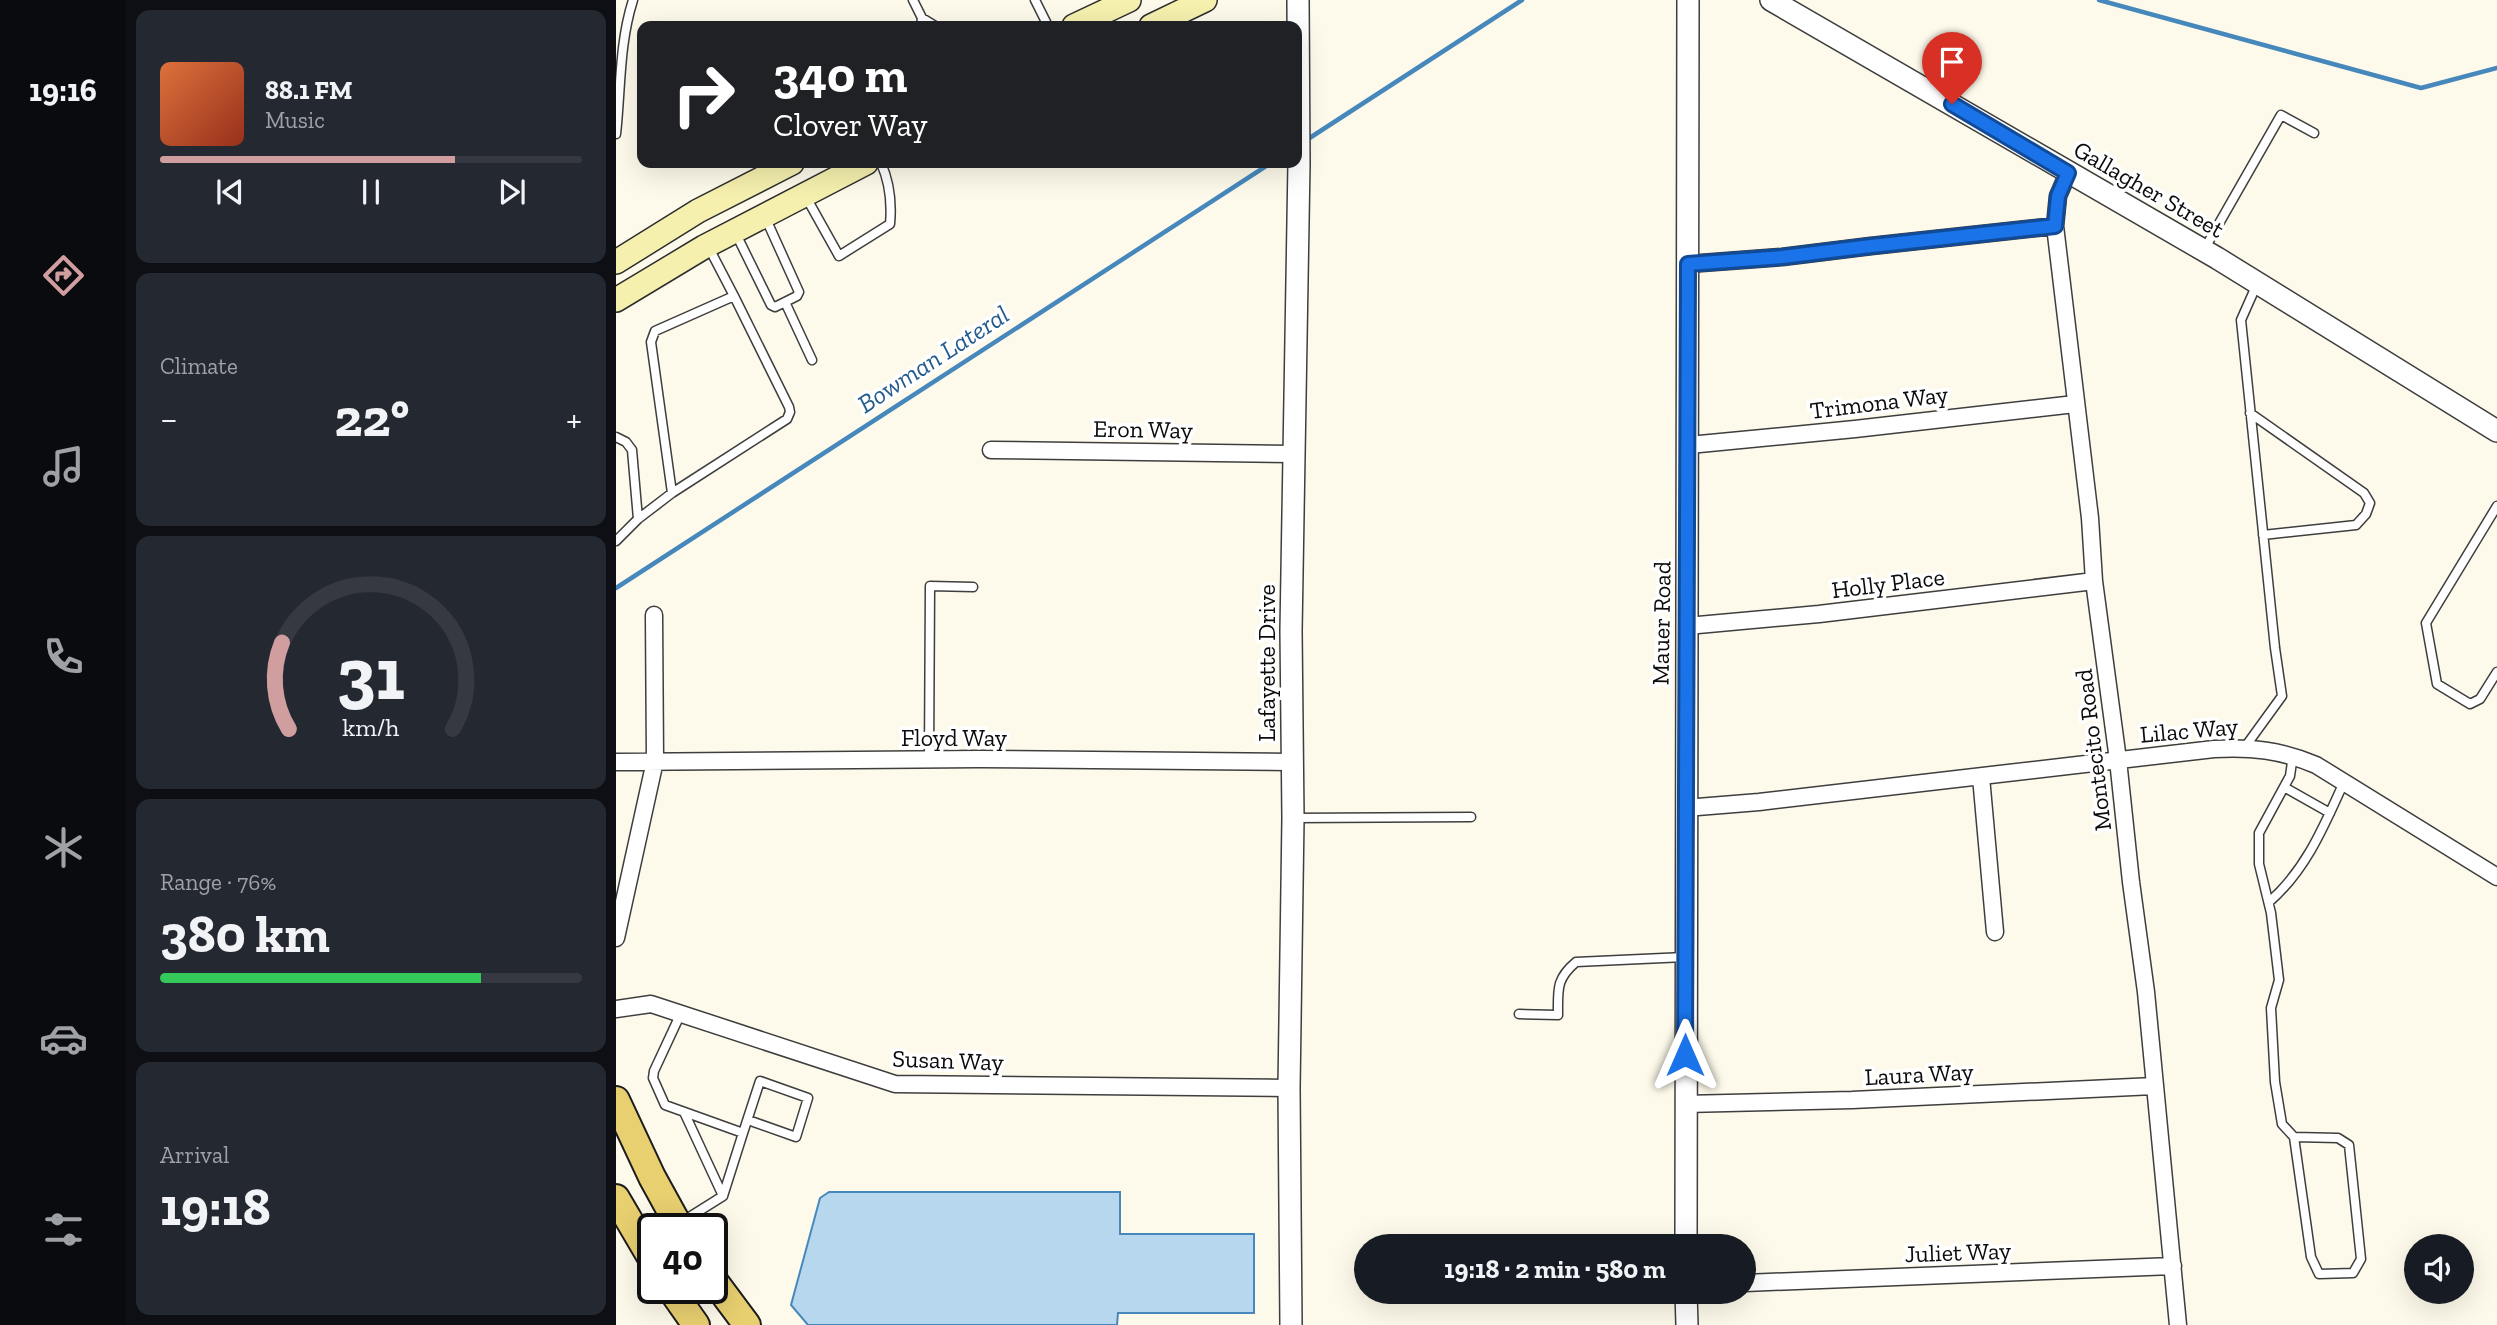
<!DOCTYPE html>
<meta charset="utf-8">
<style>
body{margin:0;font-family:"Zilla Slab",serif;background:#242831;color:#f1f3f6;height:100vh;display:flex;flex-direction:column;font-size:26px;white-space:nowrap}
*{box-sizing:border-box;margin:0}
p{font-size:23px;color:#9ea1a6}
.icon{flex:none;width:38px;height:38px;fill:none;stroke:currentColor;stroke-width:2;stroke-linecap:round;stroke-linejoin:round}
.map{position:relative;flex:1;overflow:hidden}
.side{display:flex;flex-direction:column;gap:10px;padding:10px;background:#0d0f14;width:490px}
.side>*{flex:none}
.banner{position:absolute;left:21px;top:21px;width:665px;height:147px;border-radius:14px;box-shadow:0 7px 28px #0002;background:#202124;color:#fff;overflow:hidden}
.buttons{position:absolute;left:1788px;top:1234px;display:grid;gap:14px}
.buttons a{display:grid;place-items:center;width:70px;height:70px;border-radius:50%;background:#171b24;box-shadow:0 7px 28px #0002;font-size:35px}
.speed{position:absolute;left:21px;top:1213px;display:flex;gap:14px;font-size:35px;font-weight:700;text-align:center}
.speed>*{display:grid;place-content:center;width:91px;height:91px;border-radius:50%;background:#171b24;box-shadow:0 7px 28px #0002;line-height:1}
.speed .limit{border:4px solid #111;border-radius:10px;background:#fff;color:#111}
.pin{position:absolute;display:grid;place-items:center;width:60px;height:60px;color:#fff;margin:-72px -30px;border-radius:50% 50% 50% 0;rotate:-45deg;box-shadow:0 0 7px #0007}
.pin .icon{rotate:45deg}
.me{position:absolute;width:77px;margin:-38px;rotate:0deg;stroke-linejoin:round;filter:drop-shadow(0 0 5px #0008)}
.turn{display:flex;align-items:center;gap:24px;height:147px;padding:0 21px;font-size:32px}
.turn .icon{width:91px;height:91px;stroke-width:2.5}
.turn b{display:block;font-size:49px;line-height:60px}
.big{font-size:52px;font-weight:700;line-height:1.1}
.side .card{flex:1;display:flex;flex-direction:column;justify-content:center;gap:10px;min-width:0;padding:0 24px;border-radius:14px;background:#242831}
.side .dial{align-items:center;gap:0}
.dial svg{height:182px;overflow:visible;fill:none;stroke:#363941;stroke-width:7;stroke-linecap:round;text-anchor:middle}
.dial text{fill:#f1f3f6;stroke:none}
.song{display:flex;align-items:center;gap:21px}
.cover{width:84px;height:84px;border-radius:10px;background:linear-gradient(135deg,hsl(20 70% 55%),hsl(10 70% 35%))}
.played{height:7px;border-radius:4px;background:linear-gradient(90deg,#d19ea0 70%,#363941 70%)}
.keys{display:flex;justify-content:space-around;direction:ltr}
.heat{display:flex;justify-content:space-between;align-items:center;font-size:38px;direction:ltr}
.charge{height:10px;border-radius:5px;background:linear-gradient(90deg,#34c759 76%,#363941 0)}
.trip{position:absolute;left:738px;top:1234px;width:402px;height:70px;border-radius:35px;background:#171b24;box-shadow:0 7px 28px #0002;font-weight:700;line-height:70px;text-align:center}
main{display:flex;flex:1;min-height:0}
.dock{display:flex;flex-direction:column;width:126px;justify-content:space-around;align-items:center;background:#090b0e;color:#9ea1a6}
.dock .icon{width:49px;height:49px}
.dock .selected{color:#d19ea0}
.dock b{font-size:32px;color:#f1f3f6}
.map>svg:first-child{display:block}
.water{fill:#b6d7ee;stroke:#4688bc;stroke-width:2}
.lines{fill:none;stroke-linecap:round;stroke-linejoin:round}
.stream{stroke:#4688bc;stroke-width:4.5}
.service-casing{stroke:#3e3e3e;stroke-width:11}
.minor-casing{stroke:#3e3e3e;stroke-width:19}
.tertiary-casing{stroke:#3e3e3e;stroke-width:24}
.secondary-casing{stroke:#2d2d2d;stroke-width:26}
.primary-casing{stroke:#1c1c1c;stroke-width:30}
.service{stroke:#fff;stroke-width:8}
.minor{stroke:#fff;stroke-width:16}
.tertiary{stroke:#fff;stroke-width:21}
.secondary{stroke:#f5f0ae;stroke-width:23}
.primary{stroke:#e8cf70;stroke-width:26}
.route-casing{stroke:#114b97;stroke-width:18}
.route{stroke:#1a73e8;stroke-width:12}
.labels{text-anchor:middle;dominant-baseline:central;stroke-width:7;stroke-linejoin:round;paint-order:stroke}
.street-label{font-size:24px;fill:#0b0b0b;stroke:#fff}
.water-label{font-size:26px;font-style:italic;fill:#245b8d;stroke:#fff}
</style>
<main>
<nav class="dock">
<b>19:16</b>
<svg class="icon selected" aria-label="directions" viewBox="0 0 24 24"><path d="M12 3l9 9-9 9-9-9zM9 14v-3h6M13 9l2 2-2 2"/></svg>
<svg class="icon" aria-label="music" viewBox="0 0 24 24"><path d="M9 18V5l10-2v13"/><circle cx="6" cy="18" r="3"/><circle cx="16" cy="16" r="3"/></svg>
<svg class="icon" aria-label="phone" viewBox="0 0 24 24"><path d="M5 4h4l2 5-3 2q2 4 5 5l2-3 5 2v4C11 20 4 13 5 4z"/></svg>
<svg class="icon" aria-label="climate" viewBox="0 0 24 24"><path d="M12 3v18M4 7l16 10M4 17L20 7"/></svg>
<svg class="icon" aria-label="car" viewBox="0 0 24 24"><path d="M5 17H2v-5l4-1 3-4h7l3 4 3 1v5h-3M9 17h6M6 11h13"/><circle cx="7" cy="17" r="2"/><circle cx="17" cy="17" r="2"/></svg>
<svg class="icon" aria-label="filters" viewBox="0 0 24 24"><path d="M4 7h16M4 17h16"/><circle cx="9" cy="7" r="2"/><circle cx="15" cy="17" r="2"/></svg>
</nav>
<section class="side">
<div class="card">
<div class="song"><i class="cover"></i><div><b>88.1 FM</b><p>Music</p></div></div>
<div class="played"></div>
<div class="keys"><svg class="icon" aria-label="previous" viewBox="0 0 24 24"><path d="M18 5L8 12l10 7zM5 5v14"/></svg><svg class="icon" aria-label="pause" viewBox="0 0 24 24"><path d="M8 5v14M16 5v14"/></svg><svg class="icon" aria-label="next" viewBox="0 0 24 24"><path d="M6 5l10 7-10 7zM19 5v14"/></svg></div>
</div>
<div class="card"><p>Climate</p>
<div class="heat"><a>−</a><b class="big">22°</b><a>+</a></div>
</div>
<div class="card dial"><svg viewBox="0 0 100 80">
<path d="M14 69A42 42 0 1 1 86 69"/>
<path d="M14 69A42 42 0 0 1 11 31" stroke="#d19ea0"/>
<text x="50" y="56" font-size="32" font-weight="700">31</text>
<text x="50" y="72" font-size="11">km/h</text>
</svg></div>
<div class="card"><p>Range · 76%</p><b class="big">380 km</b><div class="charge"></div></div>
<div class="card"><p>Arrival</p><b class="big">19:18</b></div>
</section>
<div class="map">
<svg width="1881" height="1325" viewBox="0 0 1881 1325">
<rect width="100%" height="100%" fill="#fdfaeb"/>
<path class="water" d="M213,1192h291v42h134v79h-136l-1,12h-309l-17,-20 29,-107z"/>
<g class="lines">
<path class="stream" d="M1483,0l322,88 76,-20
M689,141l217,-141
M0,588l655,-425"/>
<g class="service-casing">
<path id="service" d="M297,0l9,18
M419,0l13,26
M305,26l1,-8 13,8
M0,134c5,-45 3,-90 17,-134
M190,197l33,59 51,-32c2,-22 0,-41 -9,-61
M120,234l35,71 4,2 22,-11 2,-4 -33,-73
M1589,248l76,-133 33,18
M169,302l27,58
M1634,413l114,80 6,10 -4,11 -10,11 -93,10
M0,437l10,5 6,8 6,69 -22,22
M56,493l-21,-151 4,-11 79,-35 -25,-48
M1881,506l-71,117 11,61 33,20 10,-5 17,-27
M22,519l34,-26 115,-74 3,-7 -1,-5 -55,-111
M1629,747l37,-51 -7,-48 -34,-328 16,-36
M1677,755l-3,21 -31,57v31l12,49 8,67 -8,28 4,74 7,42 12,13 17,120 8,17 34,-1 8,-14 -12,-114 -11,-7 -44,-1
M313,759l1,-173 43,1
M1668,787l46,26
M677,818l178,-1
M1653,902c37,-32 55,-76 75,-120
M65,1013l-27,58 -1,7 12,27 78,28 17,-52 48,17 -12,39 -48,-17
M903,1014l39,1c0,-26 -2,-36 18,-53l109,-5
M68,1112l39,84
M64,1223l43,-27 20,-63"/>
</g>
<g class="minor-casing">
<path id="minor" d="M1452,173l-10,23 -3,30 35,292 4,63 24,179 13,122 15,110 32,333
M1072,264l94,-7 89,-11 184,-20
M1073,445l166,-16 220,-25
M375,450l303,4
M1071,626l132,-12 275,-33
M0,762l363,-3 313,3
M1365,777l14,155
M1069,808l74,-6 455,-53c37,-2 67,1 102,16l181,112
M0,938l39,-177 -1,-146
M0,1009l35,-5 244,80 394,4
M1069,1104l167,-4 302,-14
M1129,1283l428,-17"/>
</g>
<g class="tertiary-casing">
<path id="tertiary" d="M1155,0l446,258 280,173
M1070,1246l2,-1246
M1070,1292l1,33
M675,1325l-2,-237 4,-270 -2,-187 8,-468 -1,-163"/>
</g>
<g class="secondary-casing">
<path id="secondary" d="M458,26l55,-26
M535,26l54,-26
M0,262l82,-51 94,-48
M0,300l88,-53 162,-84"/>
</g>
<g class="primary-casing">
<path id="primary" d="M0,1100l36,77 28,51
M0,1198l37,63
M96,1278l35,47
M54,1288l26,37"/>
</g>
<use href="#service" class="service"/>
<use href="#minor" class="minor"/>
<use href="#tertiary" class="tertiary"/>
<use href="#secondary" class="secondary"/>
<use href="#primary" class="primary"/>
</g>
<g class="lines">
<g class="route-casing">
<path id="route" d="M1069,1055l3,-791 94,-7 89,-11 184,-20 3,-30 10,-23 -116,-69"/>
</g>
<use href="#route" class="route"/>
</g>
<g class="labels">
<g class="street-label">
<text transform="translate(1533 189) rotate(30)">Gallagher Street</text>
<text transform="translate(1263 402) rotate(-7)">Trimona Way</text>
<text transform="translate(527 429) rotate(1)">Eron Way</text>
<text transform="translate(1272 583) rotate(-7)">Holly Place</text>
<text transform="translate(1045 623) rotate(-89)">Mauer Road</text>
<text transform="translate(650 663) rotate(-90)">Lafayette Drive</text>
<text transform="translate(1573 730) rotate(-5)">Lilac Way</text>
<text x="338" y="737">Floyd Way</text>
<text transform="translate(1477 750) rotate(-97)">Montecito Road</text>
<text transform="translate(332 1060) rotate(2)">Susan Way</text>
<text transform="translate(1303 1074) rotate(-3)">Laura Way</text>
<text transform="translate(1342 1252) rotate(-2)">Juliet Way</text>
</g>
<g class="water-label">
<text transform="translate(317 359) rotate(-33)">Bowman Lateral</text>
</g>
</g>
</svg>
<div class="buttons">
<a><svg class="icon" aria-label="sound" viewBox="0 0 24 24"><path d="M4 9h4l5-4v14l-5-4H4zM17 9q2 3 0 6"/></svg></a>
</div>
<div class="speed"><div class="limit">40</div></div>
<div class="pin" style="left:1336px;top:104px;background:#d93025"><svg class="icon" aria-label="arrive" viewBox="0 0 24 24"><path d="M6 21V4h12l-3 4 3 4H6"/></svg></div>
<svg class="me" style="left:1069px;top:1055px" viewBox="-20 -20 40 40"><path d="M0-17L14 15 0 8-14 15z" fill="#1a73e8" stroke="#fff" stroke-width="4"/></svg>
<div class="trip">19:18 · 2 min · 580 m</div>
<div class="banner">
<div class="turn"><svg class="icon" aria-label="right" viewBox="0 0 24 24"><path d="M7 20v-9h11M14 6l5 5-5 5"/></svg><div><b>340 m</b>Clover Way</div></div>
</div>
</div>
</main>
